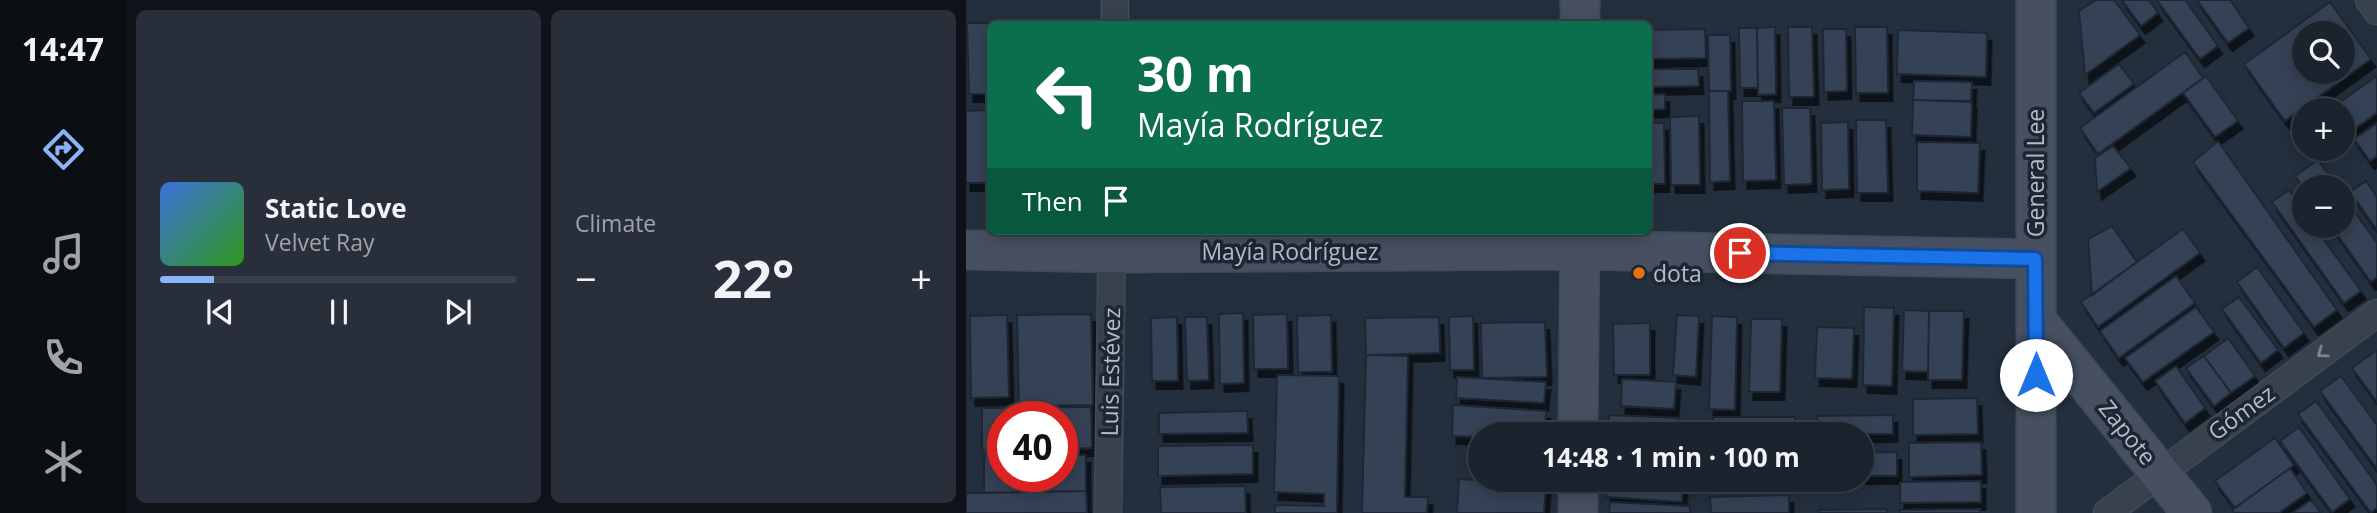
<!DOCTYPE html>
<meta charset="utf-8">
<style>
body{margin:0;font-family:"Open Sans",sans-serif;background:#282f3a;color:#f1f3f6;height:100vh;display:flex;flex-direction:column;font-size:26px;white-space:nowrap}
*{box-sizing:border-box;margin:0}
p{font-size:23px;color:#a0a4aa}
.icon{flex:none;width:38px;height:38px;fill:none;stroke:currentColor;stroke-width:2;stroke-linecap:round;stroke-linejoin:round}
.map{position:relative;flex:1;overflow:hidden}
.sheet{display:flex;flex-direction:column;gap:10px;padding:10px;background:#0f1319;width:840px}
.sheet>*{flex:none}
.guide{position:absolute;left:21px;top:21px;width:665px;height:214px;border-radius:10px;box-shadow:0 4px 18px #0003,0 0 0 2px #39404a;background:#0b6e4f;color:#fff;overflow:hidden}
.buttons{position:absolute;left:1326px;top:21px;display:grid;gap:14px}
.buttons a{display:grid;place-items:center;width:63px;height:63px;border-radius:50%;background:#1b232e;box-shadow:0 4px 18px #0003,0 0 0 2px #39404a;font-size:35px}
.speed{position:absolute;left:21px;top:401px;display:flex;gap:14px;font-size:35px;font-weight:700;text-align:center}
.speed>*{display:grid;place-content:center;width:91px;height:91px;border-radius:50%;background:#1b232e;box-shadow:0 4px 18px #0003,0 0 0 2px #39404a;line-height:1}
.speed .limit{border:10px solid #d22;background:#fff;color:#111}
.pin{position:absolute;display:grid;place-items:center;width:60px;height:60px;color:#fff;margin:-30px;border:4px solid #fff;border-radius:50%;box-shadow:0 2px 7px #0007}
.me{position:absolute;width:77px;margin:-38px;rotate:0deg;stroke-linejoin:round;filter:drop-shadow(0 0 5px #0008)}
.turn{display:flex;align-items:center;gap:24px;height:147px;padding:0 35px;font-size:32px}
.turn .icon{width:91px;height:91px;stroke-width:2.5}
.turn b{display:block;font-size:49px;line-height:60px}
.then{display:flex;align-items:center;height:66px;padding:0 35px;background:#0003;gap:14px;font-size:26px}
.big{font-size:52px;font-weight:700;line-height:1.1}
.sheet .card{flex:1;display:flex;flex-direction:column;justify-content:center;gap:10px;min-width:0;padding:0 24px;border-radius:10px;background:#282f3a}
.song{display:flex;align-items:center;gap:21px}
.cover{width:84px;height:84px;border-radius:10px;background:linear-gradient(135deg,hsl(220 70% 55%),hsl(110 70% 35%))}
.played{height:7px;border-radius:4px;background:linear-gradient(90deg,#8ab4f8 15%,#39404a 15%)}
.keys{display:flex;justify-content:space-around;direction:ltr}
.heat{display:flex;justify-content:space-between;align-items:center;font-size:38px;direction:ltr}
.sheet .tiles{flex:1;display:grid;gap:10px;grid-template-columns:repeat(2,1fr)}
.trip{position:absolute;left:502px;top:422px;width:406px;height:70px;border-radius:35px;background:#1b232e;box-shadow:0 4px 18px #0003,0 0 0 2px #39404a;font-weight:700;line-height:70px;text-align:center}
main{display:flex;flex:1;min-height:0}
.tab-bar{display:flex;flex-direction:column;width:126px;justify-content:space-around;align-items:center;background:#0b0e12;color:#a0a4aa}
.tab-bar .icon{width:49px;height:49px}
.tab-bar .active{color:#8ab4f8}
.tab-bar b{font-size:32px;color:#f1f3f6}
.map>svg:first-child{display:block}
.building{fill:#364354;stroke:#1f2835;stroke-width:2;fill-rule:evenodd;filter:url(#shadow)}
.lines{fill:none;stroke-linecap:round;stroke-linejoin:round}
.street-casing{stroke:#414a57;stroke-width:29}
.secondary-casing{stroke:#414a57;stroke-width:41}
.street{stroke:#38414e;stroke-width:26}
.secondary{stroke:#465061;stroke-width:38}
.oneway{stroke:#7c8592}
.route-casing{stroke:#114b97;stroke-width:18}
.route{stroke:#1a73e8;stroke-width:12}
.food-dot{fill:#e8710a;stroke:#1d2633;stroke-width:2.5}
.labels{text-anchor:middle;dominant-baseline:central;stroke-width:7;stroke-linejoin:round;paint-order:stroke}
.street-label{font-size:23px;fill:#b4bcc9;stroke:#1d2633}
.poi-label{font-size:23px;fill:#b4bcc9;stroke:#1d2633;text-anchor:start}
</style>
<main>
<nav class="tab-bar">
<b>14:47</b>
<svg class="icon active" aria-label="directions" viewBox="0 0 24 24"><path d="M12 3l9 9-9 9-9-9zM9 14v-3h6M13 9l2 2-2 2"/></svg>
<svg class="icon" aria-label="music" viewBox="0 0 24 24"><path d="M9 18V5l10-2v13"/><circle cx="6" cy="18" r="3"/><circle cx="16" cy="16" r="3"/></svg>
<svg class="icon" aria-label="phone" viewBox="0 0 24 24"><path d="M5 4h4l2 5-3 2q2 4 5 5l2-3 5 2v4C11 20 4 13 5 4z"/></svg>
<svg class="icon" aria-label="climate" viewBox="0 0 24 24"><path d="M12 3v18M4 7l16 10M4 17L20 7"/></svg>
</nav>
<section class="sheet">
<div class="tiles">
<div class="card">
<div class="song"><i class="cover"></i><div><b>Static Love</b><p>Velvet Ray</p></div></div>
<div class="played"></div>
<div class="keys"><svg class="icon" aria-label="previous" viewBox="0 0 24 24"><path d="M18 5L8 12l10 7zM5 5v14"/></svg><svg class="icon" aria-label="pause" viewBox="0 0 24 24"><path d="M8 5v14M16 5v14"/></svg><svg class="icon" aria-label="next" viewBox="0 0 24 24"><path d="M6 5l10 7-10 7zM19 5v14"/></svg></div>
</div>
<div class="card"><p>Climate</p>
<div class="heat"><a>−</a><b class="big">22°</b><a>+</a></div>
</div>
</div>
</section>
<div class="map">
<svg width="1411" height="513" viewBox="0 0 1411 513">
<defs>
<filter id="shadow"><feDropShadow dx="4.5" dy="8" stdDeviation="0" flood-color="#0009"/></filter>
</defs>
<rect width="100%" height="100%" fill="#242f3e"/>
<path class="building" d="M1130,0h18l26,35 -55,40 -6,-64z
M1156,0h27l9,13 -17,13z
M1191,0h28l33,46 -18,13z
M1231,0h33l19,28 -21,15z
M1364,2l41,57 -86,62 -41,-57zM1339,33h38v39h-38z
M286,20v4h-22v-3z
M1,23h22l1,71h-21z
M572,23v1h-87z
M809,27l1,67 -18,1 -1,-67z
M822,27h24l2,70h-25z
M889,27h32l1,66h-32z
M773,28h18l1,60h-18z
M739,29l1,29 -58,1v-29z
M857,29h23l1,62 -23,1z
M932,30l89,3 -1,44 -89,-3z
M742,35h22l1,56h-22z
M1219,52l18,26 -105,76 -18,-26z
M1153,64l15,20 -40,29 -15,-20z
M682,69h50l1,17 -51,1z
M1240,76l32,45 -23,16 -32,-44z
M1411,76v37l-34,24v-27h-14z
M948,81l58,1 -1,20 -58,-2z
M743,91h19l2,90 -20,1z
M699,94v15l-17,1v-15z
M947,100l59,1 -1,36 -59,-2z
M776,101h32l2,79 -33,1z
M816,108h28l2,76 -28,1z
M20,110l2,73h-22v-72z
M733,116l1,69h-29l-1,-68z
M890,120h30l2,73h-31z
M882,122l1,67 -27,1 -1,-67z
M682,123h16l1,61h-17z
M1411,123v33l-7,5 -16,-22z
M1252,141l119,169 -23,17 -121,-165z
M951,142l63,1 -2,50 -61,-2z
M1147,146l18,22 -34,24 -2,-34z
M1352,160l19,27h-32v2l-10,-13z
M1400,181l11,16v33l-27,-38z
M1323,190l16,23v13h9l47,65 -17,12 -72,-101z
M1377,196l34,47v34l-6,5 -40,-56h12z
M1146,226l25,36 -45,33 -4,-56z
M1217,229l17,24 -102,74 -17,-25z
M1291,267l47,66 -20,15 -47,-66z
M1210,276l19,27 -76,55 -19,-27z
M1273,297l39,53 -17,13 -39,-54z
M898,307l30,1 -2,78 -29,-1z
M1230,307l18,25 -71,50 -18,-24z
M938,310l25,1 -1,61 -26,-1z
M963,311h35l-2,69h-34z
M277,313l1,70 -24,1 -1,-70z
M125,314l2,91 -74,1 -2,-91z
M321,314l1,55h-34l-1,-54z
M41,315l2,82 -38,1 -1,-82z
M365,315l1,57h-34l-1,-56z
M711,315l22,1 -3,61 -23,-2z
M507,316l1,54h-24l-1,-53z
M746,316l25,1 -2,93 -26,-1z
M211,317l1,64h-26l-1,-63z
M219,317h22l2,63 -22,1z
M473,317l1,36 -74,2 -1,-37z
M785,319h31l-2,73h-31z
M579,322l2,55 -65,1 -1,-55z
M684,323v52h-36l-1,-51z
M851,327l37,1 -2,51 -37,-1z
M1262,338l27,38 -24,17 -27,-37z
M1411,350v52l-25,-34z
M400,355l42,1 -3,141h23l-1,16h-65z
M1238,356l27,37 -17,13 -28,-38z
M1210,366l29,42 -20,15 -30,-42z
M311,375l62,1 -2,137h-62v-8l49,1v-12l-50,-2z
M1375,376l36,49v44l-57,-78z
M491,377l89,5 -2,21 -88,-5z
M656,379l54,3 -2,27 -53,-3z
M1011,398l1,36 -65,1v-36z
M1350,401l61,84v23l-6,5 -73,-99z
M487,405l93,6 -1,23h-65v3l-28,-1z
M125,407l1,41 -30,1v-33h-59v34h-21v-42z
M281,411l1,22 -89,1v-21z
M643,415l69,3 -1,16h-69z
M927,415v19h-76v-18z
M747,417h82v17h-82z
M1333,427l51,72 -18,13 -52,-71z
M1309,438l19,27 -59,43 -20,-27z
M1015,442l1,33 -73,2v-34z
M287,445v29l-95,2v-30z
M931,452v24h-35v-23z
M96,455h24v36l-102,2v-37h19v20h59z
M1324,468l17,25 -28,20h-45l-2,-3z
M493,479l87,5 -2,29h-87z
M641,480l76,2 -1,20 -76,-5z
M743,480h84v3l-84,1z
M1015,481v21l-81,1v-21z
M279,486l1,27h-85l-1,-26z
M120,491l1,22h-121v-20z
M823,495v18h-78l-1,-16z
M1345,500l10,13h-29z
M644,502l80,4v7h-81z
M921,509v4h-68v-3z
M1014,509v4h-80v-3z"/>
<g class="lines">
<g class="street-casing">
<path id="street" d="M1403,0l8,11
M149,24v-24
M142,513l4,-282
M1141,513l270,-200"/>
</g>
<g class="secondary-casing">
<path id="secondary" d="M614,24v-24
M0,250l146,3 468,-3 455,9
M1070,320l156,193
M612,434l2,-203
M612,513v-33
M1070,513v-513"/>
</g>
<use href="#street" class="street"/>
<use href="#secondary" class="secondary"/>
</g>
<defs><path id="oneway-chevron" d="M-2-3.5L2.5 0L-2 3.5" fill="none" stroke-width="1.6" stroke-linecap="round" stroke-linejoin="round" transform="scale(1.75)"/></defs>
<use class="oneway" href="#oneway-chevron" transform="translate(1356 353) rotate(144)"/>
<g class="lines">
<g class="route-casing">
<path id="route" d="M774,253l295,6 1,116"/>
</g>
<use href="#route" class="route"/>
</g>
<circle class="food-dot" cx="673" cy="273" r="7"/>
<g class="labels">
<g class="street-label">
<text transform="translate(1069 173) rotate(-90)">General Lee</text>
<text x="324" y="251">Mayía Rodríguez</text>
<text transform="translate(144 372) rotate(-89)">Luis Estévez</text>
<text transform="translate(1275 412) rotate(-36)">Gómez</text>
<text transform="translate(1162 432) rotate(51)">Zapote</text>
</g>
<g class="poi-label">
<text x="687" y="273">dota</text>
</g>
</g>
</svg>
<div class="buttons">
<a><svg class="icon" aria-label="search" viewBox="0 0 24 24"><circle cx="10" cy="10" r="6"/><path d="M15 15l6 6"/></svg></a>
<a>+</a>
<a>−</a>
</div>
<div class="speed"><div class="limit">40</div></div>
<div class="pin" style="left:774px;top:253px;background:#d93025"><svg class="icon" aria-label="arrive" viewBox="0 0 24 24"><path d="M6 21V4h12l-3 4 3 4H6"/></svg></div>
<svg class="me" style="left:1070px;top:375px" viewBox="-20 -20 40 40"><circle r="19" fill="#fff"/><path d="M0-13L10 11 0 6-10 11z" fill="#1a73e8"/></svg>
<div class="trip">14:48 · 1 min · 100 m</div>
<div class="guide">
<div class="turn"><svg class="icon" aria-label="left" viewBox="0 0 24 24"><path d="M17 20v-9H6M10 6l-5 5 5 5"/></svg><div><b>30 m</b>Mayía Rodríguez</div></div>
<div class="then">Then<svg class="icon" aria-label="arrive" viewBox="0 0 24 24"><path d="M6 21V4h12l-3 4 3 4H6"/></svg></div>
</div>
</div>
</main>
